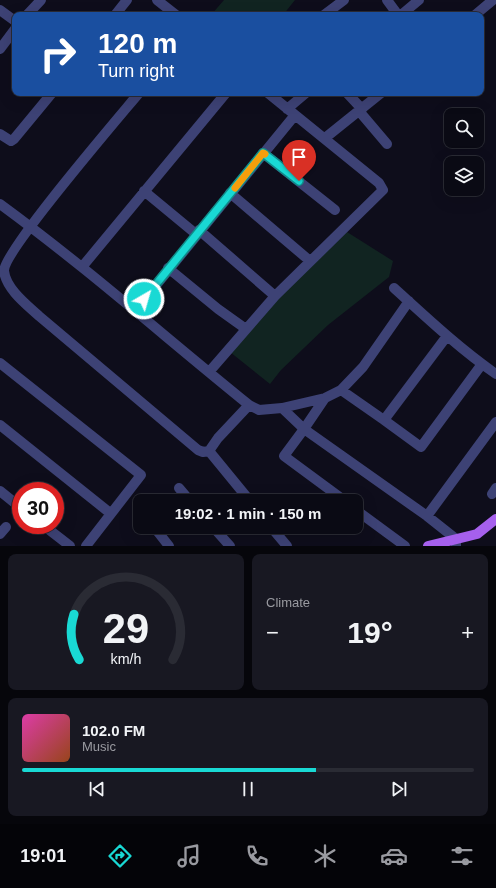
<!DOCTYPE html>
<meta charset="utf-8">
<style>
body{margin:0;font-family:Arial,sans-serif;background:#181822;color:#f1f3f6;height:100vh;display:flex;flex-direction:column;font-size:15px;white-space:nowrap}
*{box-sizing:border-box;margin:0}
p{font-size:13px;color:#999aa0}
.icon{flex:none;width:22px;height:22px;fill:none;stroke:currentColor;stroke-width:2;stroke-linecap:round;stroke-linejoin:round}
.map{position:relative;height:546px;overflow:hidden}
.sheet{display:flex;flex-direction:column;gap:8px;padding:8px;background:#06060b;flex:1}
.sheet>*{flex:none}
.guide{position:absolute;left:12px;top:12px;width:472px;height:84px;border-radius:8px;box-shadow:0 4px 16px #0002,0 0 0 1px #2a2b34;background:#1a4fa0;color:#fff;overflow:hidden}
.fabs{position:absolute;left:444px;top:108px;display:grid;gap:8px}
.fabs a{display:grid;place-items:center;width:40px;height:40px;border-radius:8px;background:#0a0a14;box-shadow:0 4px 16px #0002,0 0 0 1px #2a2b34;font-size:20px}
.speed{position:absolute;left:12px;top:482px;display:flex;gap:8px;font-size:20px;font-weight:700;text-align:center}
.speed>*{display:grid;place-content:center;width:52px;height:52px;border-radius:50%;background:#0a0a14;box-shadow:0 4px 16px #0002,0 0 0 1px #2a2b34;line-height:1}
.speed .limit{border:6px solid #d22;background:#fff;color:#111}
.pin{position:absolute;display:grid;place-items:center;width:34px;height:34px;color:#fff;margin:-41px -17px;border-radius:50% 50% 50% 0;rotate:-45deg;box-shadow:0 0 4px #0007}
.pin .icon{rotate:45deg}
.me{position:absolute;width:44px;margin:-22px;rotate:38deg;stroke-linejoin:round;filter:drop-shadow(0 0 3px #0008)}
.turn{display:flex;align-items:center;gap:14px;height:84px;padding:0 20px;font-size:18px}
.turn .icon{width:52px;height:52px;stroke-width:2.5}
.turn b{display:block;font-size:28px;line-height:34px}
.big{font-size:30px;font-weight:700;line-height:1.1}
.sheet .widget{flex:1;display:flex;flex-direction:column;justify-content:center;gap:6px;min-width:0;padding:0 14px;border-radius:8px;background:#181822}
.sheet .dial{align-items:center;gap:0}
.dial svg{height:104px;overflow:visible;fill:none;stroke:#2a2b34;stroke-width:7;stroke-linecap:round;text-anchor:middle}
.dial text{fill:#f1f3f6;stroke:none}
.song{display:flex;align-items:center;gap:12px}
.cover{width:48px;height:48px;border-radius:6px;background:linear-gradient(135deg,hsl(320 70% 55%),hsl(20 70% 35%))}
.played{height:4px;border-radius:2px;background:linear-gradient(90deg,#19d9d4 65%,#2a2b34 65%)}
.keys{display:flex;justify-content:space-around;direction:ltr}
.heat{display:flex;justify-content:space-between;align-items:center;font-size:22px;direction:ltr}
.sheet .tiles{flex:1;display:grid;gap:8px;grid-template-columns:1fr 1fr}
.widget:last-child{grid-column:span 2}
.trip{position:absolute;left:133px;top:494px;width:230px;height:40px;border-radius:8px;background:#0a0a14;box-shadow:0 4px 16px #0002,0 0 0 1px #2a2b34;font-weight:700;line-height:40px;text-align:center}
.tab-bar{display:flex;height:64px;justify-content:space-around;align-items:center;background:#040408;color:#999aa0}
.tab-bar .icon{width:28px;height:28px}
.tab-bar .active{color:#19d9d4}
.tab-bar b{font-size:18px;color:#f1f3f6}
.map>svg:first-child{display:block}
.green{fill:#112421}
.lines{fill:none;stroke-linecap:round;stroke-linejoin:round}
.minor{stroke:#3d4275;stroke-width:10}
.major{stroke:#a660ed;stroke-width:10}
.route-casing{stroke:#108d8a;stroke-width:10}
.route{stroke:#19d9d4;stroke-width:7}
.slow{stroke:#f59e0b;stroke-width:7}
</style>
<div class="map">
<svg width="496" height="546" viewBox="0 0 496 546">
<rect width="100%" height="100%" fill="#0e0d1b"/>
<path class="green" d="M224,0h71l-12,15h-72z
M347,232l46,29 -4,16 -61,48 -47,45 -11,14 -40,-32 40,-46z"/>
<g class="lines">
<path class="minor" d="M157,0l19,15
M387,0l11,15
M0,10l15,11
M27,15l14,-15
M115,15l12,-15
M324,15l20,-15
M401,15l18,-15
M475,15l18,-15
M0,49l15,-20
M347,93l15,16
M287,109l19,-16
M359,111l28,33
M0,134l11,7 3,-2 38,-46
M325,138l56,-45
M263,153l72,57
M144,191l52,43
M230,193l80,68
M0,204c86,63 166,134 249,201l-31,33 -9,13 -6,1 -5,-2 -159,-134c-12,-11 -33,-27 -35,-45 -1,-19 116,-155 135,-178
M199,230l76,66
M82,267l144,-174
M168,268l50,41 28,20
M394,288c33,30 66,61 102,86
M135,311l160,-196
M447,336l-63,84 37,27 61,-83
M0,363l141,112 -55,71
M209,372l66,-76 108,-106 -4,-7 -111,-90
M341,390l43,30
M325,398l-21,31 123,87 29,23v7
M249,405l10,5 23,-2 43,-10 16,-8 22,-23 46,-66
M282,408l22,21 -20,27 61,45
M0,425l110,88
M209,451l41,50
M179,488l11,13
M0,491l21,17
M492,494l4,-6
M356,510l49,36
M427,516l69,-94
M43,525l27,21
M154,527l15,19
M213,527l17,19
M271,527l16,19
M0,534l6,-7"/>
<path class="major" d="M428,546l49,-12 19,-15"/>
</g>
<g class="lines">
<g class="route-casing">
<path id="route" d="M144,299l119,-146 36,28"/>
</g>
<use href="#route" class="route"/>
<path class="slow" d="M235,188l28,-35 2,1"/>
</g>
</svg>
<div class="fabs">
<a><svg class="icon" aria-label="search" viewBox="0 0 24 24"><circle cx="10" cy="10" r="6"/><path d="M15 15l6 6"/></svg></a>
<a><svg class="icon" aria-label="layers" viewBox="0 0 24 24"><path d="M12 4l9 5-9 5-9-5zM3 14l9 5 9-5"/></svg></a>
</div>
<div class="speed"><div class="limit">30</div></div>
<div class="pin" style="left:299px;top:181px;background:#d93025"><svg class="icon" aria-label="arrive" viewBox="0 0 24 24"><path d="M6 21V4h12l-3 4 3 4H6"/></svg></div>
<svg class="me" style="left:144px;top:299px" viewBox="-20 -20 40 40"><circle r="17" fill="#19d9d4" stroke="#fff" stroke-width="3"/><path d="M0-11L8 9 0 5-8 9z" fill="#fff"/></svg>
<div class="trip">19:02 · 1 min · 150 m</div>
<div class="guide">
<div class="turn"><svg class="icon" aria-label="right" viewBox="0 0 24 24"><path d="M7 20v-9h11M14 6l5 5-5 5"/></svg><div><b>120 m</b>Turn right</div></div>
</div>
</div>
<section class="sheet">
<div class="tiles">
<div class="widget dial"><svg viewBox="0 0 100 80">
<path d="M14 69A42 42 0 1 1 86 69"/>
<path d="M14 69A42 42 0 0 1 10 34" stroke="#19d9d4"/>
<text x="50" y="56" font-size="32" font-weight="700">29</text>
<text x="50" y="72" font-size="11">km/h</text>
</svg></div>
<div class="widget"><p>Climate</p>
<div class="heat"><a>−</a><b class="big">19°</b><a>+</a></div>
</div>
<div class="widget">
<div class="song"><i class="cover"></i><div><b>102.0 FM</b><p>Music</p></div></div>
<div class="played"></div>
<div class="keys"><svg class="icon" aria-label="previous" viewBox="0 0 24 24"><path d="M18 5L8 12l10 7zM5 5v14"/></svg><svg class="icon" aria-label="pause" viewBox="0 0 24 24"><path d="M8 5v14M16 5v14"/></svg><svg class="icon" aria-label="next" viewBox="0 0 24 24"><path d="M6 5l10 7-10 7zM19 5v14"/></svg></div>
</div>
</div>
</section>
<nav class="tab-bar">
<b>19:01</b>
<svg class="icon active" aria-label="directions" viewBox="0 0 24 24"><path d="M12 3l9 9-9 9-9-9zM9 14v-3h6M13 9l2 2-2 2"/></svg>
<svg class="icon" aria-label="music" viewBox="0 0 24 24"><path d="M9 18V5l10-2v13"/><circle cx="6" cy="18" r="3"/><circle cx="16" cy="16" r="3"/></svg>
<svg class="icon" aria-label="phone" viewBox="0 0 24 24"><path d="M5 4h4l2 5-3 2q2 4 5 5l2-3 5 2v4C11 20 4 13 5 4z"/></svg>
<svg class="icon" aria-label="climate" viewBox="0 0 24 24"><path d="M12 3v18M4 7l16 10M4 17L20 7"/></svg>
<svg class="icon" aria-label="car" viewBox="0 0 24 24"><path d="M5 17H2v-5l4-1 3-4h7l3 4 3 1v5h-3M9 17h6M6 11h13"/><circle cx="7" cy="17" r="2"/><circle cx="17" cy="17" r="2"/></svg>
<svg class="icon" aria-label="filters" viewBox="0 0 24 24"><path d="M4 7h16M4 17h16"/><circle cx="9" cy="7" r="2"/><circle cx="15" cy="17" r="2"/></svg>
</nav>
